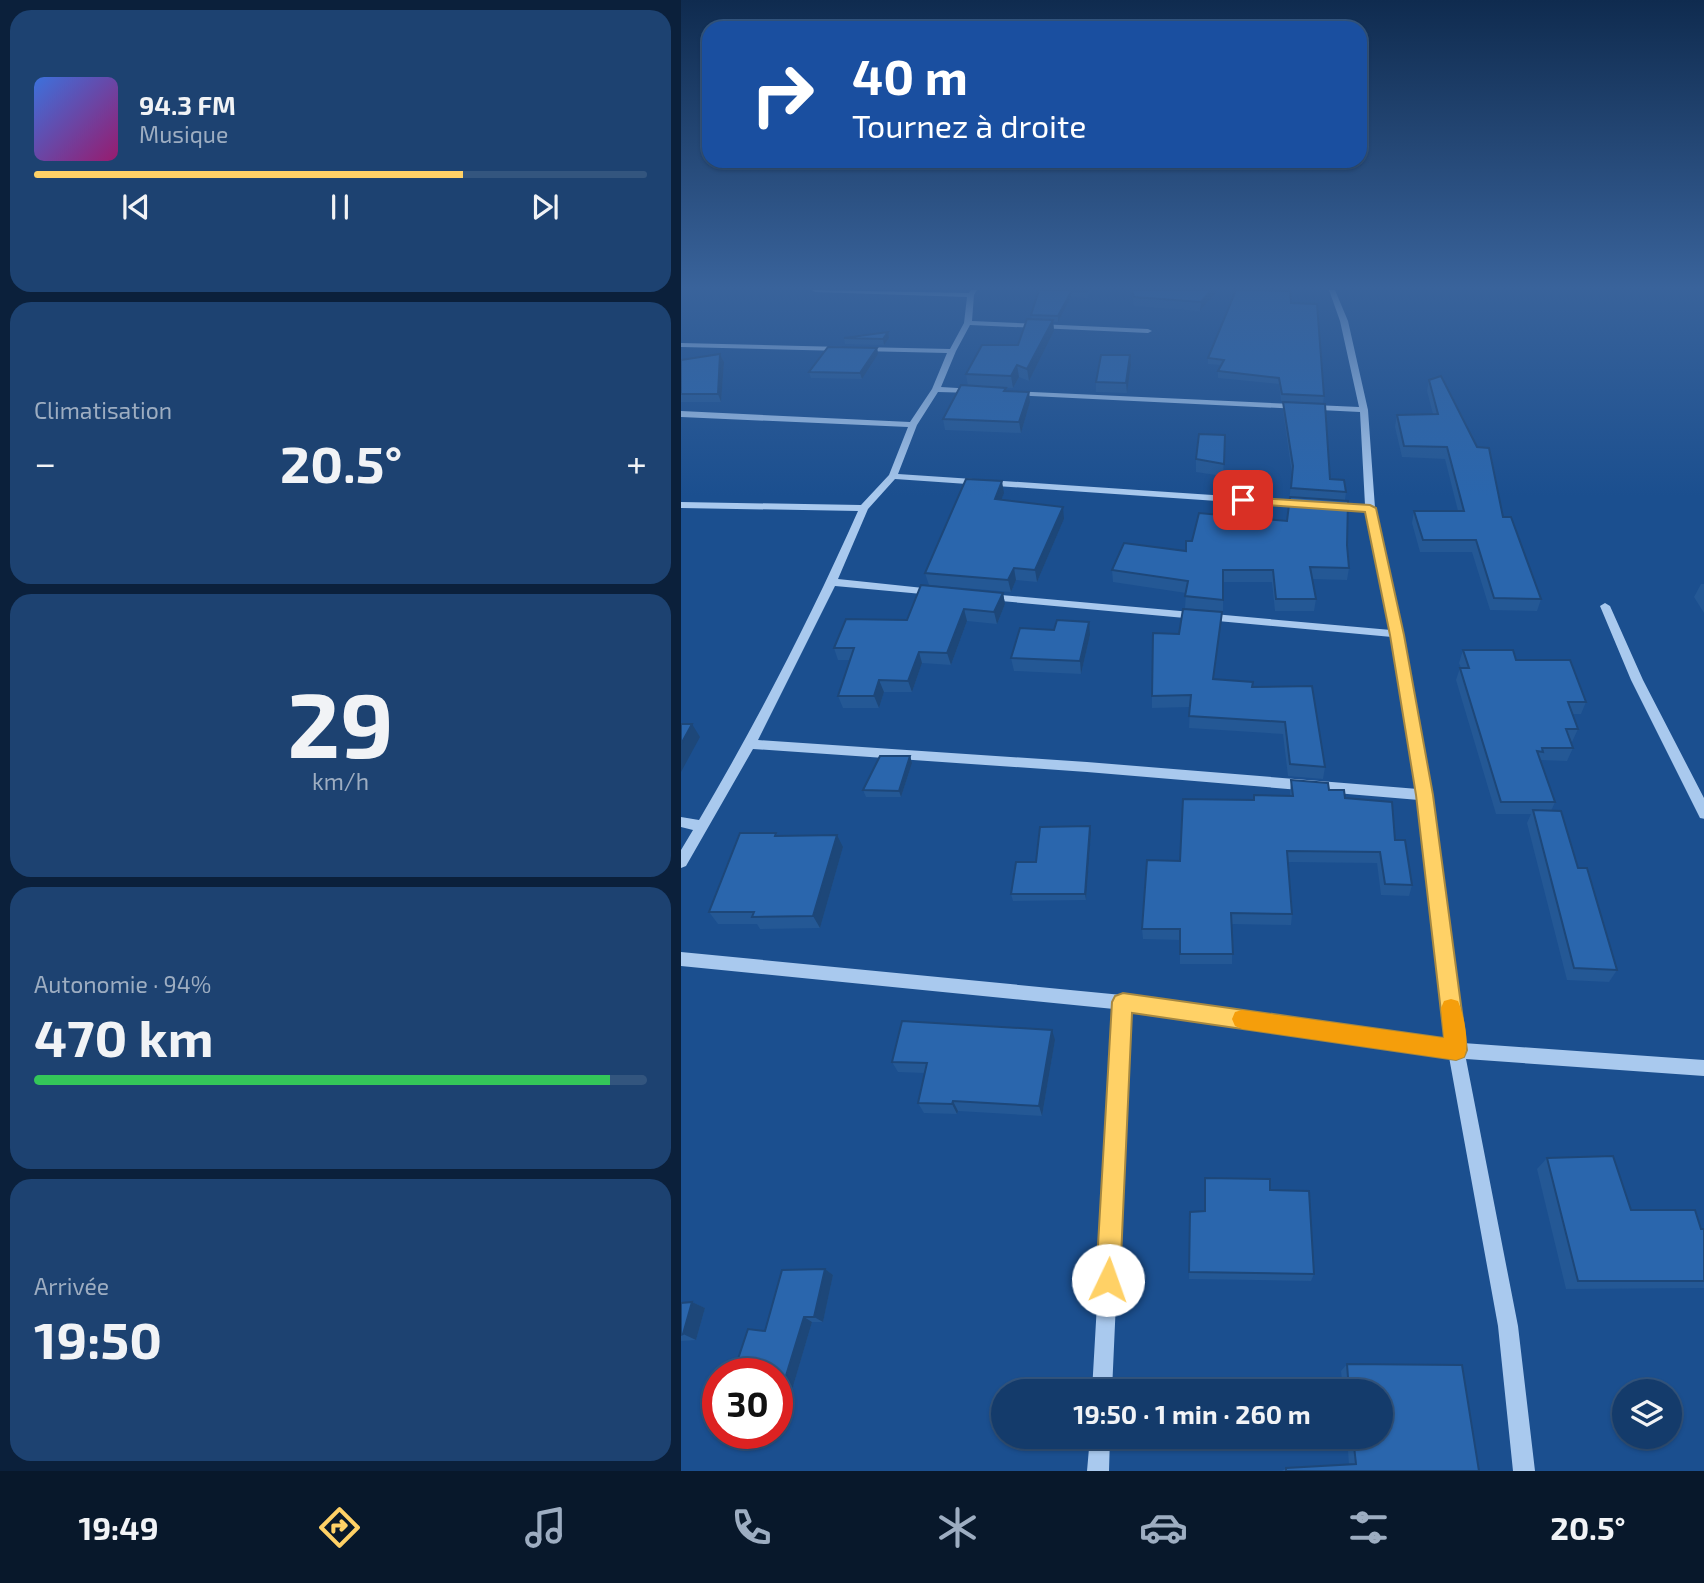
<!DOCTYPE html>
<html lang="fr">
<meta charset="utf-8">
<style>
body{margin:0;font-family:"Exo 2",sans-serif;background:#1d4271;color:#f1f3f6;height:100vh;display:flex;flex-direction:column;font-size:26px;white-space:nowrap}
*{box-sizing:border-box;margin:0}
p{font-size:23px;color:#9dadc1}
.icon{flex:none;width:38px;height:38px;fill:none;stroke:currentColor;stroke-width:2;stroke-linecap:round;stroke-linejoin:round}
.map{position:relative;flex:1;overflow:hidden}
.side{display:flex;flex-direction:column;gap:10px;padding:10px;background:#0b203b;width:681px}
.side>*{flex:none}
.guide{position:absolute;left:21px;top:21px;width:665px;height:147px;border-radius:21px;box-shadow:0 2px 5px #0004,0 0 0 2px #33557e;background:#1a4fa0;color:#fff;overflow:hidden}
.controls{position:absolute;left:931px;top:1379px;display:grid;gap:14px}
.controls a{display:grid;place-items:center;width:70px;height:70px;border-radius:50%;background:#143b6b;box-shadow:0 2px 5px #0004,0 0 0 2px #33557e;font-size:35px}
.speed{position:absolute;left:21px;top:1358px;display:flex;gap:14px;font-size:35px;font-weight:700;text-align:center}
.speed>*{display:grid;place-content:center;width:91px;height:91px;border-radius:50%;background:#143b6b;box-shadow:0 2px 5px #0004,0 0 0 2px #33557e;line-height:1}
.speed .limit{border:10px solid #d22;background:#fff;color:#111}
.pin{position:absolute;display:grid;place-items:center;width:60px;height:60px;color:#fff;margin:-30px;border-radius:14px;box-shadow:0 4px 10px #0006}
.me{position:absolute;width:77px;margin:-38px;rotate:3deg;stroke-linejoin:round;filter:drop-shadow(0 0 5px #0008)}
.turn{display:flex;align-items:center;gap:24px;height:147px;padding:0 35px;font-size:32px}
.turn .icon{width:91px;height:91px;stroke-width:2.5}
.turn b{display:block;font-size:49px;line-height:60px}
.big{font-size:52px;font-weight:700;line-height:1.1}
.side .tile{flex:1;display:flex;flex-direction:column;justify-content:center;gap:10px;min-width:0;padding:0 24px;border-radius:21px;background:#1d4271}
.side .dial{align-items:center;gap:0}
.dial b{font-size:91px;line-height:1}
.song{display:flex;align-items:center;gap:21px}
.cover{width:84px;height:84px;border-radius:10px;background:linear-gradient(135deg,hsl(220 70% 55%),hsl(320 70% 35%))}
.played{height:7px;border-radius:4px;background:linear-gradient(90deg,#ffd166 70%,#33557e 70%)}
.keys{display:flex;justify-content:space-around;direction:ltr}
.heat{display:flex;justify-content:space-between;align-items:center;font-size:38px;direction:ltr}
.charge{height:10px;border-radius:5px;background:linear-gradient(90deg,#34c759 94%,#33557e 0)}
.trip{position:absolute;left:310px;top:1379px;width:402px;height:70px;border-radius:35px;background:#143b6b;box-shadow:0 2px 5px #0004,0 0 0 2px #33557e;font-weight:700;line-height:70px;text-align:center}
.tabs{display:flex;height:112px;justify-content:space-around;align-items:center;background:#08182b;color:#9dadc1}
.tabs .icon{width:49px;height:49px}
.tabs .current{color:#ffd166}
.tabs b{font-size:32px;color:#f1f3f6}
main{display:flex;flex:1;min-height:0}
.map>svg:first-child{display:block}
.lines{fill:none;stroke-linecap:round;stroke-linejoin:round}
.minor{fill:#a9c9ee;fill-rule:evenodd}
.wall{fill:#245895}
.shaded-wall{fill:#1d4779}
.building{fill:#2a66ad;stroke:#1d4779;stroke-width:2}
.route{fill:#ffd166;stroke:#a68842;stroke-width:2}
.slow{fill:#f59e0b}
</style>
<main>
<section class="side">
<div class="tile">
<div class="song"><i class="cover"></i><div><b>94.3 FM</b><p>Musique</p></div></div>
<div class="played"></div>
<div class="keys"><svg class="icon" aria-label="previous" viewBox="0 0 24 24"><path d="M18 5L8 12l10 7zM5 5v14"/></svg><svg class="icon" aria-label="pause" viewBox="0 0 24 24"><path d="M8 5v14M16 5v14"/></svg><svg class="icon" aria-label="next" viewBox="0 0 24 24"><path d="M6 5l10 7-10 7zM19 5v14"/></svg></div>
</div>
<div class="tile"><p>Climatisation</p>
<div class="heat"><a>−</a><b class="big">20.5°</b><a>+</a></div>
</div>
<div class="tile dial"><b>29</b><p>km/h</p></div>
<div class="tile"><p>Autonomie · 94%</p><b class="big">470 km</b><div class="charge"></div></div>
<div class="tile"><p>Arrivée</p><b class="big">19:50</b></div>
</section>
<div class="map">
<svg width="1024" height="1471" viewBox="0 0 1024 1471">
<rect width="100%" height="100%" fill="#1b4f8f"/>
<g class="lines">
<path class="minor" d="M131,290l157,3 2,-3h6l-3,5 -2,26 176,8 4,2 -4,2 -178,-8 -14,26 -15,36 33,2 4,2 -4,2 -36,-1 -21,33 -19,49 405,27 5,3 -5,3 -408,-28 -27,30 -30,70 95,10 5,3 -5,3 -98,-9 -77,154 329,22 331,27 -26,-152 -402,-37 -5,-3 5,-3 401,36 -25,-119 -34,-2 -5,-3 5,-3 33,2 -5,-93 -347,-17 -4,-2 4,-2 346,16 -19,-86 -11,-31h6l13,31 20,89 7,98 28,126 28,161 32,248 242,17v16l-239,-17 52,267 17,145h-22l-15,-145 -49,-269 -320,-45 -17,379h-20l22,-382 -433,-43v-14l441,43 325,46 -28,-241 -332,-28 -334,-23 -67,117 -5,2v-18l12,-20 -12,-3v-10l18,3c59,-100 112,-203 159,-309l-177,-3v-6l180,3 28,-30 19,-48 -227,-10v-6l229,11 22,-33 15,-36 -86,-2 -4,-2 4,-2 89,2 14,-26 3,-26 -152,-5z
M0,343l162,4 4,2 -4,2 -162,-4z
M924,603l5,3 33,74 62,120v19l-5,-1 -69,-138 -31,-74z
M409,1437h20l-1,34h-22z"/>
</g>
<path class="wall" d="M358,290h51l-2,8 -17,-1 -13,25h-5l1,9 -25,50 -10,-4 -6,11 -45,-2 -2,-12 52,-29 14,-26 -1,-4z
M450,290h87l-18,21 -66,-5z
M610,303l33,93 -1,7 -42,-2 -2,-17 -61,-6v-7l3,-6 -13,-1v-6z
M163,338h45l-5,7 -39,-1z
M196,348l1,6 -16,25 -51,-1 -2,-6z
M39,354l4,8 -3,40h-40v-42z
M450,365l-4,28 -31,-1v-10z
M748,380l74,137 38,82 -4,12 -47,-1 -18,-58h-52l-8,-29 2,-12h44l-13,-52 -43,-2 -7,-30 2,-12 36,-1 -6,-23z
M326,391l22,1 1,10 -9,31 -76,-3 -2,-11z
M602,402l47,77 16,13 -1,8 2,45 2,23 -2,12 -35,-1 4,20 -2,12h-39l-3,-29h-49v30l-38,-4 1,-15 -73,-11 -1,-12 74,-19 6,-10 95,-20 5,-47 -9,-63z
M544,435l-2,41 -27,-4v-13z
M323,493l-3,7 63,19 -27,63 -21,-2 -5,12 -82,-7 -4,-12z
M1020,584h3v29l-10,-16z
M322,593l2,11 -8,20 -30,-3 -16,44 -29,-2 -10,29h-28l-5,16h-36l-5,-12 12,-36h-12l-4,-12 73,-28z
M541,612l-1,12 -7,55 38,8 73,80 -2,12 -35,-3 -5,-42 -94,-6 1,-21 -38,1v-12l27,-62z
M373,630l36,5 -9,39 -67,-3 -3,-13z
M782,650l53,10 70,42 -5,12h-9l6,15 -6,13h-1l2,6 -6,13 -27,-1 15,42 -4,9 27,57 39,102 -8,12 -42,-2 -40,-157 4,-9h-35l-40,-134 4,-12h1l-2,-5z
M229,756l2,7 -11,34h-35l-3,-7z
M610,780l38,10 16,8 50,42 17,45 -3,11 -28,-1 -4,-32 -89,-1 4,52 -1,11 -59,-1v40h-52v-24l-37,-1 -1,-10 38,-68 74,-61 36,-4z
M410,832l-5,68 -73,1 -2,-7 25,-32z
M95,833l2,3 65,11 -23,81 -60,1 -3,-5h-39l-9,-12z
M374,1040l-13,76 -84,-5 -1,3 -33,-1 -6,-10 7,-30 -27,-1 -6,-10z
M866,1158l84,52 73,19v59l-138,1 -29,-120z
M589,1190l44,84 -3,7 -122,-2 1,-67 14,-1z
M144,1269l8,6 -10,47h-11l-33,112 -10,-1h8l-12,-102z
M11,1302l13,6 -9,32 -15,1v-38z
M666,1364l115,1 17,106h-197l4,-3 63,-3 -2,-28h34v-46h-38l-2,-20z"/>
<path class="shaded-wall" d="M530,290h7l-18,21 1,-9z
M390,292v5l-13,25v-6z
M372,320l1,11 -25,50 -2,-12z
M207,332l1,6 -5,7 -1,-6z
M196,348l1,6 -16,25 -2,-6z
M39,354l4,8 -3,40 -3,-8z
M449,355l1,10 -4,28 -1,-10z
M336,365l2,12 -6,11 -2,-12z
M348,392l1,10 -9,31 -2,-11z
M321,481l2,12 -7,18 -2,-12z
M382,507l1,12 -27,63 -2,-12z
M333,568l2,12 -5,12 -3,-12z
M322,593l2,11 -8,20 -3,-12z
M283,609l3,12 -16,44 -4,-12z
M541,612l-1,12 -9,67 1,-12z
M408,622l1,13 -9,39 -1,-13z
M238,652l3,11 -10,29 -4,-11z
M198,680l5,12 -5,16 -5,-12z
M11,724l8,13 -19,35v-28z
M229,756l2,7 -11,34 -2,-6z
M409,826l1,6 -5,68 -1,-6z
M156,835l6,12 -23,81 -7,-12z
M371,1030l3,10 -13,76 -3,-10z
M272,1101l5,10 -1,3 -5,-10z
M144,1269l8,6 -10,47 -9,-5z
M11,1302l13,6 -9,32 -13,-6z
M123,1317l8,5 -33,112 -3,-1h1v-28z"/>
<path class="building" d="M358,290h49l-1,2h-16l-13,24 -27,-1z
M451,290h79l-10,12 -67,-5z
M555,290l54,1 1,12 26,1 7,92 -42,-2 -3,-16 -61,-7 6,-11 -16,-2z
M346,319l26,1 -26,49 -10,-4 -6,11 -45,-2 16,-29h36z
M207,332l-5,7 -39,-1z
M147,347l49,1 -17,25 -51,-1z
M39,354l-2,40h-37v-34z
M420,355h29l-4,28 -30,-1z
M760,376l36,71 12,1 14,69h8l30,82 -47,-1 -18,-58h-53l-9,-29h50l-17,-64 -43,-1 -7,-31 41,-1 -9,-34z
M280,385l45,3 -2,3 25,1 -10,30 -76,-3z
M602,402l42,2 5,75 14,1 2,12 -55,-4 2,-22z
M518,434l26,1 -1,29 -28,-5z
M285,479l36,2 -7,18 68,8 -28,63 -21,-2 -6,12 -83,-7z
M609,497l58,4 -1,44 2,23 -39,-1 6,32h-40l-3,-29h-50v30l-38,-4 3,-15 -76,-11 12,-27 62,8v-10h6l7,-28 88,8z
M240,585l82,8 -9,19 -30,-3 -17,44 -28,-1 -11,29 -29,-1 -5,16h-36l16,-48h-20l12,-29 61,1z
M502,609l39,3 -9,67 40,3 -1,5 60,-1 13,81 -35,-3 -5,-42 -96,-6 2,-21 -39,1 1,-63 26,1z
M376,620l32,2 -9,39 -69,-3 9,-30 34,2z
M782,650h50l3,10h54l16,42h-18l10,27h-12l7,19h-31l1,4 -6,-1 18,51h-54l-41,-134h9z
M0,724h11l-11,20z
M199,756h30l-11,35 -36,-1z
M610,780l37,3 1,7h15l1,8 47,4 3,38h10l7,45 -27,-1 -5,-32 -93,-1 5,63 -61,-1 2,41h-53v-25h-38l5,-69 33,1 3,-62 71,1v-5l39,1z
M852,810l28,1 17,57h9l30,102 -43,-2z
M409,826l-5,68h-74l5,-32h20l4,-35z
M59,833h36l-1,3 62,-1 -24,81 -61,1 2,-5h-45z
M221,1021l150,9 -13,76 -86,-5 -1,3 -34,-1 9,-40 -35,-1z
M932,1156l18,54h64l6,19h3v52h-126l-31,-123z
M524,1178l65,1v11l39,1 5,83 -125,-2 1,-60 15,-1z
M144,1269l-11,48h-10l-27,88v-31h-44l15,-45 17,2 17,-61z
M11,1302l-9,32 -2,1v-32z
M666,1364l115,1 17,106h-193v-3l70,-4 -3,-27h28v-46h-32z"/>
<linearGradient id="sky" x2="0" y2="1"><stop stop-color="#0f2b4f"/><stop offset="0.58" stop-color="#39639b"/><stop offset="1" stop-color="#39639b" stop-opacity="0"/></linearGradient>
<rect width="1024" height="496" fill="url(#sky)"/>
<path class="route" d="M562,497l127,8 6,3 28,127 29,160 34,255 -3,7 -8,3 -324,-47 -12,267 -3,9 -9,3 -9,-3 -3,-9 16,-278 3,-6 8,-3 321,45 -28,-243 -26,-160 -25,-123 -127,-9v-5z"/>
<path class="slow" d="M770,999l7,2c6,14 12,42 6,56l-8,3 -214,-31 -7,-3 -3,-7 3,-7 7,-2 202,28 -3,-30 3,-7z"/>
</svg>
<div class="controls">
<a><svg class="icon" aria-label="layers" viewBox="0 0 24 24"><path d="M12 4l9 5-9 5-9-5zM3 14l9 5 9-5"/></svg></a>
</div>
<div class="speed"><div class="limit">30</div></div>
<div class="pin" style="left:562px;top:500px;background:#d93025"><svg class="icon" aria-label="arrive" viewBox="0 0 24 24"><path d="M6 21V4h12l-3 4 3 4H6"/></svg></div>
<svg class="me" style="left:427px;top:1280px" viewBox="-20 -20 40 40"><circle r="19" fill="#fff"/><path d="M0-13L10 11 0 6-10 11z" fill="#ffd166"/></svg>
<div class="trip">19:50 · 1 min · 260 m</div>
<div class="guide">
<div class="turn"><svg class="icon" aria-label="right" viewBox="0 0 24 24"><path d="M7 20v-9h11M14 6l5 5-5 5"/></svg><div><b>40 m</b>Tournez à droite</div></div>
</div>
</div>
</main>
<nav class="tabs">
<b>19:49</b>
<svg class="icon current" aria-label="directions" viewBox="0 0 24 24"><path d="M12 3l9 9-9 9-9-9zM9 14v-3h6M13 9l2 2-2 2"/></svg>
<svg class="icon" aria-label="music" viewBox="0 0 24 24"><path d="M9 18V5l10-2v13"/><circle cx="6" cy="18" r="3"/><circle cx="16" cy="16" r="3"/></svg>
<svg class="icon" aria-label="phone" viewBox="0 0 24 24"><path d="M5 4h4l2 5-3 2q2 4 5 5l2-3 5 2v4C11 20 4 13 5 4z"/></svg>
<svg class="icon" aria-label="climate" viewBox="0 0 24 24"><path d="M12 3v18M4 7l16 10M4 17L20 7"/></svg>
<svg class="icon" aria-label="car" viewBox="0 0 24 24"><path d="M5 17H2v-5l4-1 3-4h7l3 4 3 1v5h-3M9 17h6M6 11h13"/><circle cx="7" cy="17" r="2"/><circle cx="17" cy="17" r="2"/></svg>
<svg class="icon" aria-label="filters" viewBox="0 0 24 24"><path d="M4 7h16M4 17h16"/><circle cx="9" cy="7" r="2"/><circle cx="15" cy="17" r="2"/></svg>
<b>20.5°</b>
</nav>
